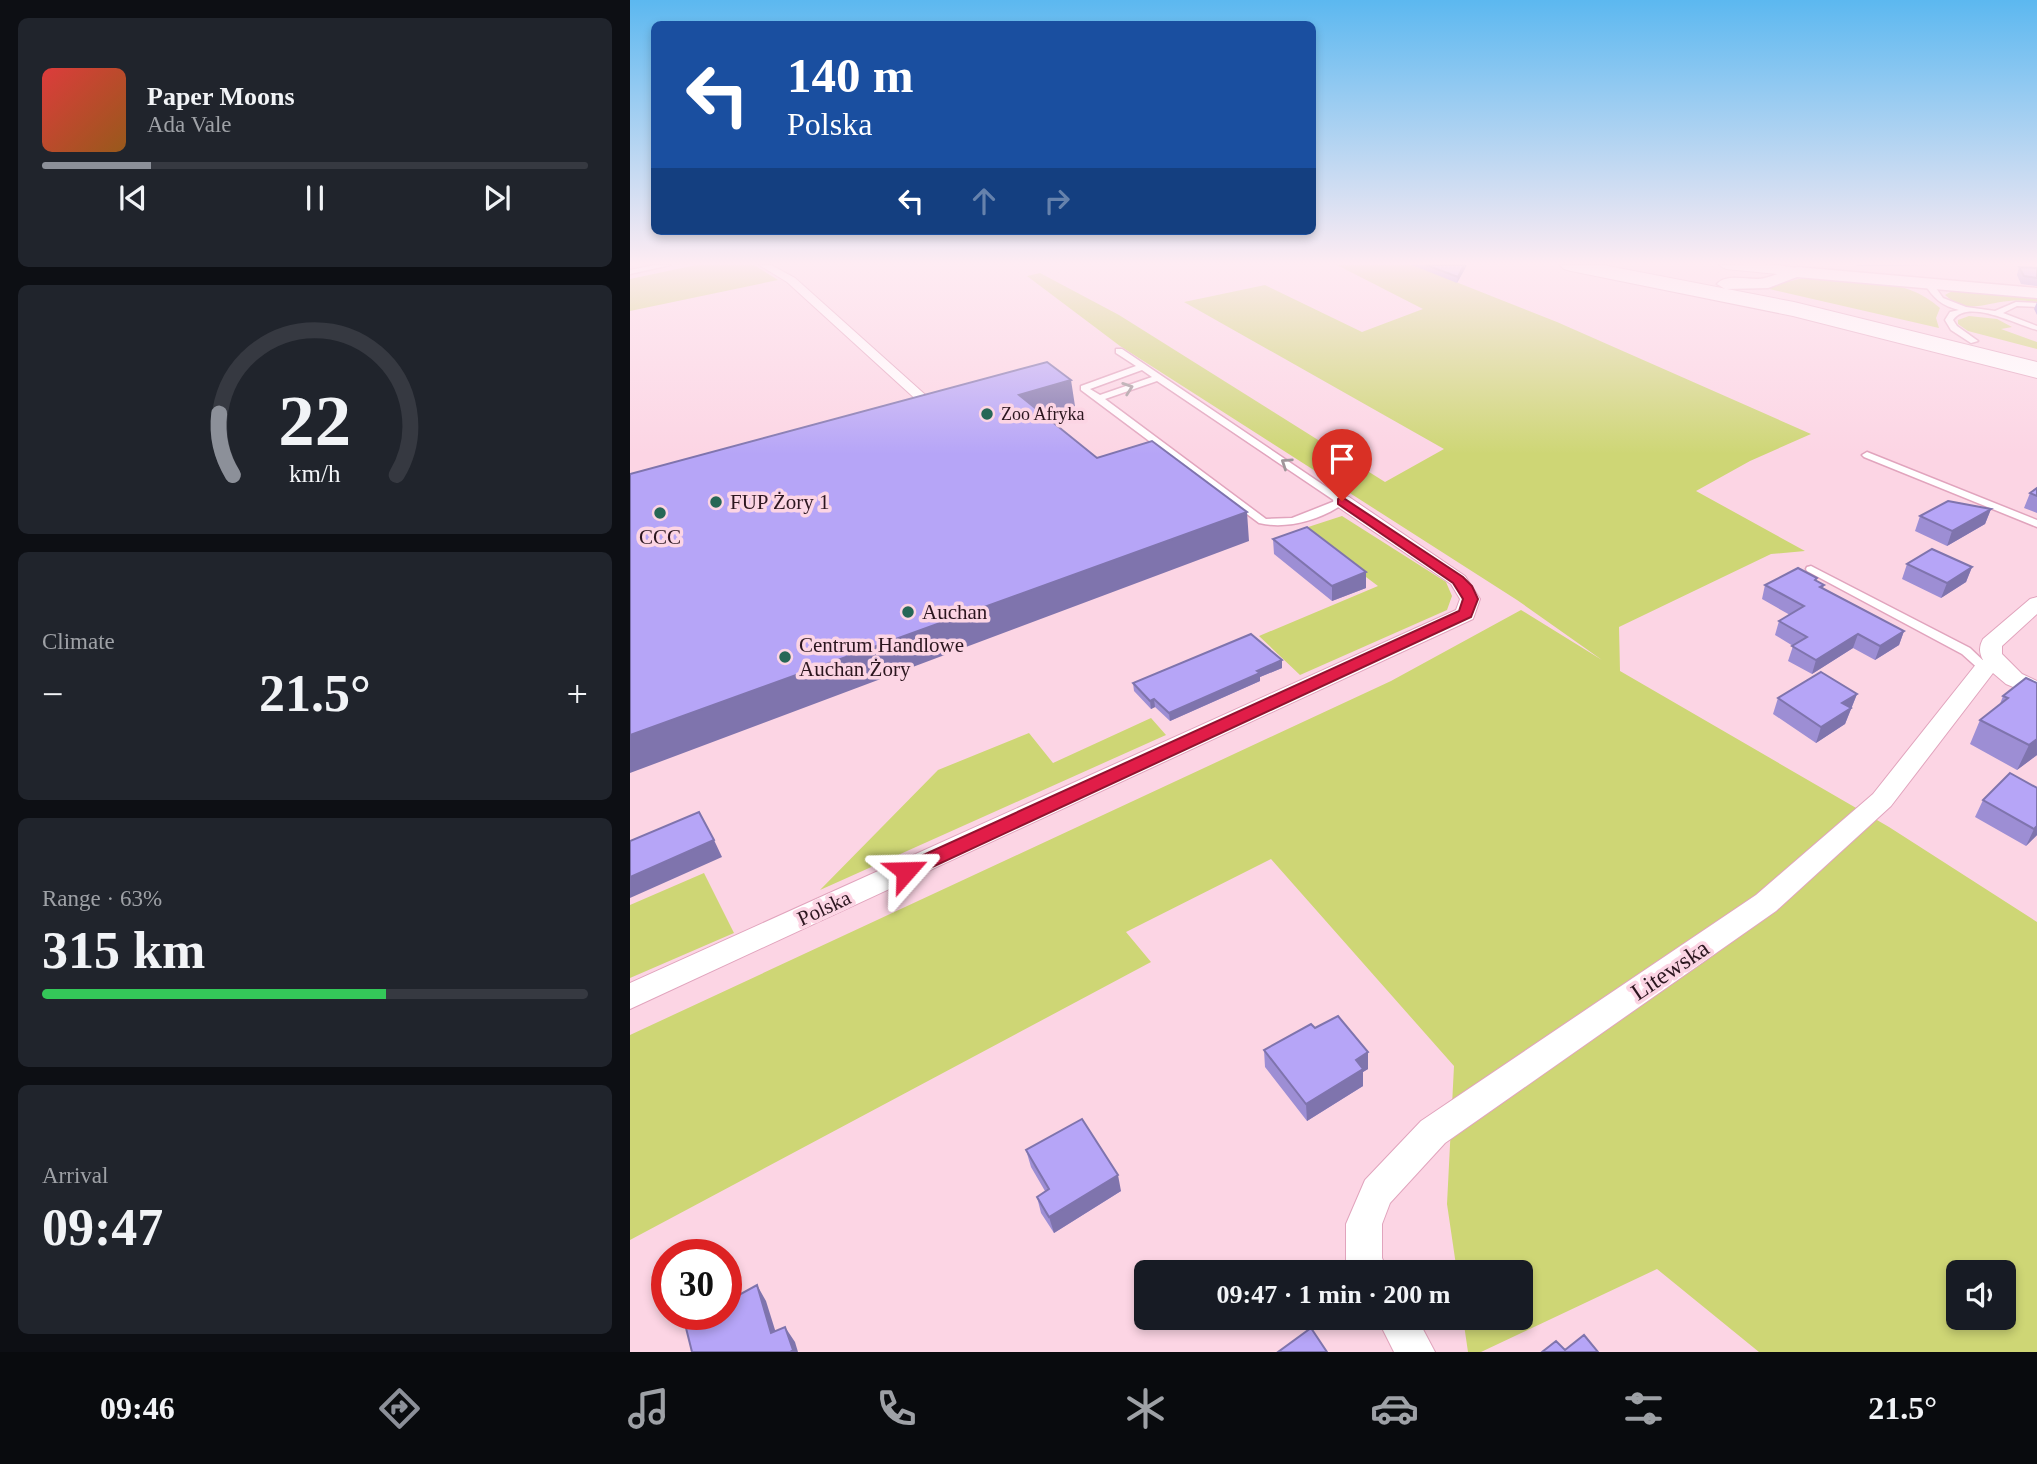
<!DOCTYPE html>
<meta charset="utf-8">
<style>
body{margin:0;font-family:"Times New Roman",serif;background:#20242c;color:#f1f3f6;height:100vh;display:flex;flex-direction:column;font-size:26px;white-space:nowrap}
*{box-sizing:border-box;margin:0}
p{font-size:23px;color:#9ea1a6}
.icon{flex:none;width:38px;height:38px;fill:none;stroke:currentColor;stroke-width:2;stroke-linecap:round;stroke-linejoin:round}
.map{position:relative;flex:1;overflow:hidden}
.sheet{display:flex;flex-direction:column;gap:18px;padding:18px;background:#0d0f14;width:630px}
.sheet>*{flex:none}
.top-card{position:absolute;left:21px;top:21px;width:665px;height:214px;border-radius:10px;box-shadow:0 4px 10px #0003;background:#1a4fa0;color:#fff;overflow:hidden}
.buttons{position:absolute;left:1316px;top:1260px;display:grid;gap:14px}
.buttons a{display:grid;place-items:center;width:70px;height:70px;border-radius:10px;background:#171b24;box-shadow:0 4px 10px #0003;font-size:35px}
.speed{position:absolute;left:21px;top:1239px;display:flex;gap:14px;font-size:35px;font-weight:700;text-align:center}
.speed>*{display:grid;place-content:center;width:91px;height:91px;border-radius:50%;background:#171b24;box-shadow:0 4px 10px #0003;line-height:1}
.speed .limit{border:10px solid #d22;background:#fff;color:#111}
.pin{position:absolute;display:grid;place-items:center;width:60px;height:60px;color:#fff;margin:-72px -30px;border-radius:50% 50% 50% 0;rotate:-45deg;box-shadow:0 0 7px #0007}
.pin .icon{rotate:45deg}
.me{position:absolute;width:77px;margin:-38px;rotate:65deg;stroke-linejoin:round;filter:drop-shadow(0 0 5px #0008)}
.turn{display:flex;align-items:center;gap:24px;height:147px;padding:0 21px;font-size:32px}
.turn .icon{width:91px;height:91px;stroke-width:2.5}
.turn b{display:block;font-size:49px;line-height:60px}
.lanes{display:flex;align-items:center;height:66px;padding:0 21px;background:#0003;justify-content:center;gap:35px;direction:ltr}
.lanes .off{opacity:.35}
.big{font-size:52px;font-weight:700;line-height:1.1}
.sheet .widget{flex:1;display:flex;flex-direction:column;justify-content:center;gap:10px;min-width:0;padding:0 24px;border-radius:10px;background:#20242c}
.sheet .dial{align-items:center;gap:0}
.dial svg{height:182px;overflow:visible;fill:none;stroke:#363941;stroke-width:7;stroke-linecap:round;text-anchor:middle}
.dial text{fill:#f1f3f6;stroke:none}
.song{display:flex;align-items:center;gap:21px}
.cover{width:84px;height:84px;border-radius:10px;background:linear-gradient(135deg,hsl(0 70% 55%),hsl(30 70% 35%))}
.played{height:7px;border-radius:4px;background:linear-gradient(90deg,#8c9099 20%,#363941 20%)}
.keys{display:flex;justify-content:space-around;direction:ltr}
.heat{display:flex;justify-content:space-between;align-items:center;font-size:38px;direction:ltr}
.charge{height:10px;border-radius:5px;background:linear-gradient(90deg,#34c759 63%,#363941 0)}
.trip{position:absolute;left:504px;top:1260px;width:399px;height:70px;border-radius:10px;background:#171b24;box-shadow:0 4px 10px #0003;font-weight:700;line-height:70px;text-align:center}
.tabs{display:flex;height:112px;justify-content:space-around;align-items:center;background:#090b0e;color:#9ea1a6}
.tabs .icon{width:49px;height:49px}
.tabs .selected{color:#8c9099}
.tabs b{font-size:32px;color:#f1f3f6}
main{display:flex;flex:1;min-height:0}
.map>svg:first-child{display:block}
.green{fill:#ced675;fill-rule:evenodd}
.lines{fill:none;stroke-linecap:round;stroke-linejoin:round}
.service-casing{stroke:#e1a4bd;stroke-width:3}
.pedestrian-casing{stroke:#e1a4bd;stroke-width:2}
.minor-casing{stroke:#e1a4bd;stroke-width:2}
.tertiary-casing{stroke:#e1a4bd;stroke-width:3}
.primary-casing{stroke:#e1a4bd;stroke-width:2}
.service{fill:#fff;fill-rule:evenodd}
.pedestrian{fill:#fff;fill-rule:evenodd}
.minor{fill:#fff;fill-rule:evenodd}
.tertiary{fill:#fff;fill-rule:evenodd}
.primary{fill:#fff;fill-rule:evenodd}
.wall{fill:#9d8ed4}
.shaded-wall{fill:#7f74ad}
.building{fill:#b6a5f7;stroke:#7f74ad;stroke-width:2}
.oneway{stroke:#a0969a}
.route{fill:#e11d48;stroke:#92132f;stroke-width:2}
.poi-dot{fill:#266756;stroke:#fcd5e4;stroke-width:2.5}
.labels{text-anchor:middle;dominant-baseline:central;stroke-width:7;stroke-linejoin:round;paint-order:stroke}
.far-poi-label{font-size:18px;fill:#2c161f;stroke:#fcd5e4;text-anchor:start}
.poi-label{font-size:21px;fill:#2c161f;stroke:#fcd5e4;text-anchor:start}
.street-label{font-size:21px;fill:#2c161f;stroke:#fcd5e4}
.near-street-label{font-size:24px;fill:#2c161f;stroke:#fcd5e4}
</style>
<main>
<section class="sheet">
<div class="widget">
<div class="song"><i class="cover"></i><div><b>Paper Moons</b><p>Ada Vale</p></div></div>
<div class="played"></div>
<div class="keys"><svg class="icon" aria-label="previous" viewBox="0 0 24 24"><path d="M18 5L8 12l10 7zM5 5v14"/></svg><svg class="icon" aria-label="pause" viewBox="0 0 24 24"><path d="M8 5v14M16 5v14"/></svg><svg class="icon" aria-label="next" viewBox="0 0 24 24"><path d="M6 5l10 7-10 7zM19 5v14"/></svg></div>
</div>
<div class="widget dial"><svg viewBox="0 0 100 80">
<path d="M14 69A42 42 0 1 1 86 69"/>
<path d="M14 69A42 42 0 0 1 8 42" stroke="#8c9099"/>
<text x="50" y="56" font-size="32" font-weight="700">22</text>
<text x="50" y="72" font-size="11">km/h</text>
</svg></div>
<div class="widget"><p>Climate</p>
<div class="heat"><a>−</a><b class="big">21.5°</b><a>+</a></div>
</div>
<div class="widget"><p>Range · 63%</p><b class="big">315 km</b><div class="charge"></div></div>
<div class="widget"><p>Arrival</p><b class="big">09:47</b></div>
</section>
<div class="map">
<svg width="1407" height="1352" viewBox="0 0 1407 1352">
<rect width="100%" height="100%" fill="#fcd5e4"/>
<path class="green" d="M66,265h58l24,15 -148,31v-32z
M707,265h76l144,57 254,112 -61,27 -54,30 109,60 -34,3 -152,73 1,44 269,156 148,95v430h-278l-102,-83 -176,83h-13l-5,-34h58v-46h-64l-10,-68 7,-138 -183,-207 -145,73 25,30 -521,278v-205l761,-354 130,-71 81,50 -85,-60 -397,-254 -93,-70 13,-3 79,42 266,167 59,-33 -260,-147 81,-17 97,47 61,-23zM1328,1272h46v46h-46z
M1179,277c45,4 96,-1 131,31l-4,10 3,10 -178,-41z
M1326,289l81,8v5c-9,-1 -19,-2 -28,-1 -25,2 -42,14 -64,-6z
M1339,316l28,3 15,8 -11,2 36,13v7l-69,-18 -10,-7v-4z
M712,516l104,66 6,14 -5,14 -147,65 -41,-39 119,-50 -76,-57z
M521,718l15,17 -346,155 118,-120 91,-37 24,30z
M74,873l30,60 -104,45v-73z"/>
<g class="lines">
<g class="service-casing">
<path id="service" d="M25,265h15l-40,9v-4z
M1295,281h6l12,17 23,9 29,4 21,-9 21,1v4l-20,-1 -14,7 34,13v4c-20,-5 -69,-32 -84,-10l4,6 21,15 -7,2 -20,-13 -6,-10 5,-8 9,-2c-17,-4 -26,-12 -35,-27z
M486,349h6l225,152c-23,18 -59,29 -88,22l-178,-133v-4l55,-20 -20,-13zM512,370l10,7 -52,18 -10,-6zM527,381l178,120 -43,17 -26,1 -161,-120z
M1237,452l170,68v7l-173,-70 -2,-2z
M1181,566l159,82 21,20 -2,3h-8l-19,-17 -155,-83 -1,-2 1,-2z"/>
</g>
<g class="pedestrian-casing">
<path id="pedestrian" d="M129,265h12l24,13 145,130v6h-8l-145,-132z"/>
</g>
<g class="minor-casing">
<path id="minor" d="M1089,265c20,0 70,-4 85,7l-7,4 -71,-7z
M712,495l7,2 116,79 15,23 -7,20 -843,390v-26l826,-373 4,-11 -9,-15 -116,-79 -2,-4 2,-4z
M1407,597v17l-35,32v8l20,20 15,7v16l-31,-13 -13,-11 -102,133 -115,105 -331,232 -55,60 -8,21v34l6,14h-38l-4,-11v-37l19,-44 56,-59 335,-226 117,-101 104,-131 6,-3c-4,-7 -4,-14 0,-21l47,-40z
M747,1318h40l18,34h-41z"/>
</g>
<g class="tertiary-casing">
<path id="tertiary" d="M1167,267l240,21v10l-240,-21 -29,11 -43,1 -8,-5c11,-12 34,-2 48,-6 11,-3 21,-8 32,-11z"/>
</g>
<g class="primary-casing">
<path id="primary" d="M930,265h43l191,37 243,60v16l-244,-62 -222,-45 -7,-2z"/>
</g>
<use href="#service" class="service"/>
<use href="#pedestrian" class="pedestrian"/>
<use href="#minor" class="minor"/>
<use href="#tertiary" class="tertiary"/>
<use href="#primary" class="primary"/>
</g>
<path class="wall" d="M782,265h55l-10,18z
M1225,265h102l-99,1z
M1389,267l18,1v18l-16,-2 -4,-9z
M1407,302v13l-3,-6z
M1407,488v25l-13,-5 6,-15z
M1361,509l-6,15 -38,22 -32,-15 5,-15z
M643,539l93,33v16l-34,13 -58,-47z
M1277,564l65,3 -6,15 -25,16 -39,-19z
M1186,581l8,4 -1,3 81,43 -5,14 -24,15 -22,-12 -41,26 -24,-13 5,-15 -18,-11 4,-14 11,-6 -28,-16 3,-14z
M652,660v8l-22,9v4l-90,40 -15,-14 -4,2 -17,-18 -1,-8z
M1396,678l11,77 -20,15 -47,-26 10,-24 20,-16 3,-8z
M1227,694l-12,30 -29,19 -43,-29 5,-16z
M1407,788v47l-11,11 -51,-29 8,-17z
M685,1028l53,41 -5,3v14l-56,35 -42,-54 -1,-17z
M396,1150l95,41 -67,42 -13,-20 -4,-16 8,-6 -14,-24z"/>
<path class="shaded-wall" d="M834,265h3l-10,18 1,-6z
M441,380l4,26 -52,15 -4,-26z
M1361,509l-6,15 -38,22 5,-15z
M617,512l2,29 -619,232v-38z
M1342,567l-6,15 -25,16 6,-15z
M736,572v16l-34,13v-15z
M1274,631l-5,14 -24,15 5,-14z
M1228,634l-5,14 -41,26 4,-14z
M652,660v8l-22,9v4l-90,40 -1,-8z
M1227,694l-12,30 -29,19 5,-16 21,-24z
M524,699l1,8 -4,2 -1,-8z
M1407,739v16l-20,15 12,-25z
M1407,826v9l-11,11 8,-17z
M84,840l8,17 -92,41v-21z
M738,1052v17l-5,3v14l-56,35 -1,-17 50,-44z
M488,1175l3,16 -67,42 -5,-16z
M127,1285l9,16 15,48 -10,-16z
M155,1327l10,15 3,10h-8z"/>
<path class="building" d="M796,265h38l-6,12z
M1389,267l18,1v10l-13,-2z
M417,362l24,18 -52,15 78,63 55,-17 95,71 -617,223v-261z
M1407,488v8l-7,-3z
M1318,501l43,8 -39,22 -32,-15z
M677,527l59,45 -34,14 -59,-47z
M1302,549l40,18 -25,16 -40,-19z
M1168,568l19,10 -2,2 9,5 -4,2 84,44 -24,15 -22,-12 -42,26 -24,-14 15,-9 -28,-16 25,-15 -39,-21z
M621,634l31,26 -25,11 3,2 -91,40 -15,-14 -4,2 -17,-18z
M1191,672l36,22 -15,9 9,5 -30,19 -43,-29z
M1396,678l11,5v56l-8,6 -49,-25 28,-22 -5,-2z
M1380,773l27,15v38l-3,3 -51,-29z
M69,812l15,28 -84,37v-36z
M708,1016l30,36 -12,8 7,9 -57,35 -42,-54 47,-26 4,4z
M452,1119l36,56 -69,42 -12,-20 12,-8 -23,-39z
M127,1285l14,48 14,-6 8,23 -3,2h-98l-7,-28 18,-10h23v-12z
M681,1328l16,24h-49z
M954,1335l14,17h-56l14,-11 9,9z"/>
<defs><path id="oneway-chevron" d="M-2-3.5L2.5 0L-2 3.5" fill="none" stroke-width="1.6" stroke-linecap="round" stroke-linejoin="round" transform="scale(1.75)"/></defs>
<g class="oneway">
<use href="#oneway-chevron" transform="translate(498 388) rotate(-19)"/>
<use href="#oneway-chevron" transform="translate(656 463) rotate(-146)"/>
</g>
<linearGradient id="sky" x2="0" y2="1"><stop stop-color="#5cb8f0"/><stop offset="0.58" stop-color="#feecf3"/><stop offset="1" stop-color="#feecf3" stop-opacity="0"/></linearGradient>
<rect width="1407" height="454" fill="url(#sky)"/>
<path class="route" d="M712,497l121,80 9,9 6,13 -7,18 -558,259h-14l-3,-5 3,-5 560,-255 4,-12 -10,-16 -115,-79v-5z"/>
<g class="poi-dot">
<circle cx="357" cy="414" r="7"/>
<circle cx="86" cy="502" r="7"/>
<circle cx="30" cy="513" r="7"/>
<circle cx="278" cy="612" r="7"/>
<circle cx="155" cy="657" r="7"/>
</g>
<g class="labels">
<g class="far-poi-label">
<text x="371" y="414">Zoo Afryka</text>
</g>
<g class="poi-label">
<text x="100" y="502">FUP Żory 1</text>
<text x="30" y="537" text-anchor="middle">CCC</text>
<text x="292" y="612">Auchan</text>
<text x="169" y="645">Centrum Handlowe<tspan x="169" dy="24">Auchan Żory</tspan></text>
</g>
<g class="street-label">
<text transform="translate(194 908) rotate(-25)">Polska</text>
</g>
<g class="near-street-label">
<text transform="translate(1040 970) rotate(-34)">Litewska</text>
</g>
</g>
</svg>
<div class="buttons">
<a><svg class="icon" aria-label="sound" viewBox="0 0 24 24"><path d="M4 9h4l5-4v14l-5-4H4zM17 9q2 3 0 6"/></svg></a>
</div>
<div class="speed"><div class="limit">30</div></div>
<div class="pin" style="left:712px;top:501px;background:#d93025"><svg class="icon" aria-label="arrive" viewBox="0 0 24 24"><path d="M6 21V4h12l-3 4 3 4H6"/></svg></div>
<svg class="me" style="left:276px;top:871px" viewBox="-20 -20 40 40"><path d="M0-17L14 15 0 8-14 15z" fill="#e11d48" stroke="#fff" stroke-width="4"/></svg>
<div class="trip">09:47 · 1 min · 200 m</div>
<div class="top-card">
<div class="turn"><svg class="icon" aria-label="left" viewBox="0 0 24 24"><path d="M17 20v-9H6M10 6l-5 5 5 5"/></svg><div><b>140 m</b>Polska</div></div>
<div class="lanes"><svg class="icon" aria-label="left" viewBox="0 0 24 24"><path d="M17 20v-9H6M10 6l-5 5 5 5"/></svg><svg class="icon off" aria-label="ahead" viewBox="0 0 24 24"><path d="M12 20V5M6 11l6-6 6 6"/></svg><svg class="icon off" aria-label="right" viewBox="0 0 24 24"><path d="M7 20v-9h11M14 6l5 5-5 5"/></svg></div>
</div>
</div>
</main>
<nav class="tabs">
<b>09:46</b>
<svg class="icon selected" aria-label="directions" viewBox="0 0 24 24"><path d="M12 3l9 9-9 9-9-9zM9 14v-3h6M13 9l2 2-2 2"/></svg>
<svg class="icon" aria-label="music" viewBox="0 0 24 24"><path d="M9 18V5l10-2v13"/><circle cx="6" cy="18" r="3"/><circle cx="16" cy="16" r="3"/></svg>
<svg class="icon" aria-label="phone" viewBox="0 0 24 24"><path d="M5 4h4l2 5-3 2q2 4 5 5l2-3 5 2v4C11 20 4 13 5 4z"/></svg>
<svg class="icon" aria-label="climate" viewBox="0 0 24 24"><path d="M12 3v18M4 7l16 10M4 17L20 7"/></svg>
<svg class="icon" aria-label="car" viewBox="0 0 24 24"><path d="M5 17H2v-5l4-1 3-4h7l3 4 3 1v5h-3M9 17h6M6 11h13"/><circle cx="7" cy="17" r="2"/><circle cx="17" cy="17" r="2"/></svg>
<svg class="icon" aria-label="filters" viewBox="0 0 24 24"><path d="M4 7h16M4 17h16"/><circle cx="9" cy="7" r="2"/><circle cx="15" cy="17" r="2"/></svg>
<b>21.5°</b>
</nav>
